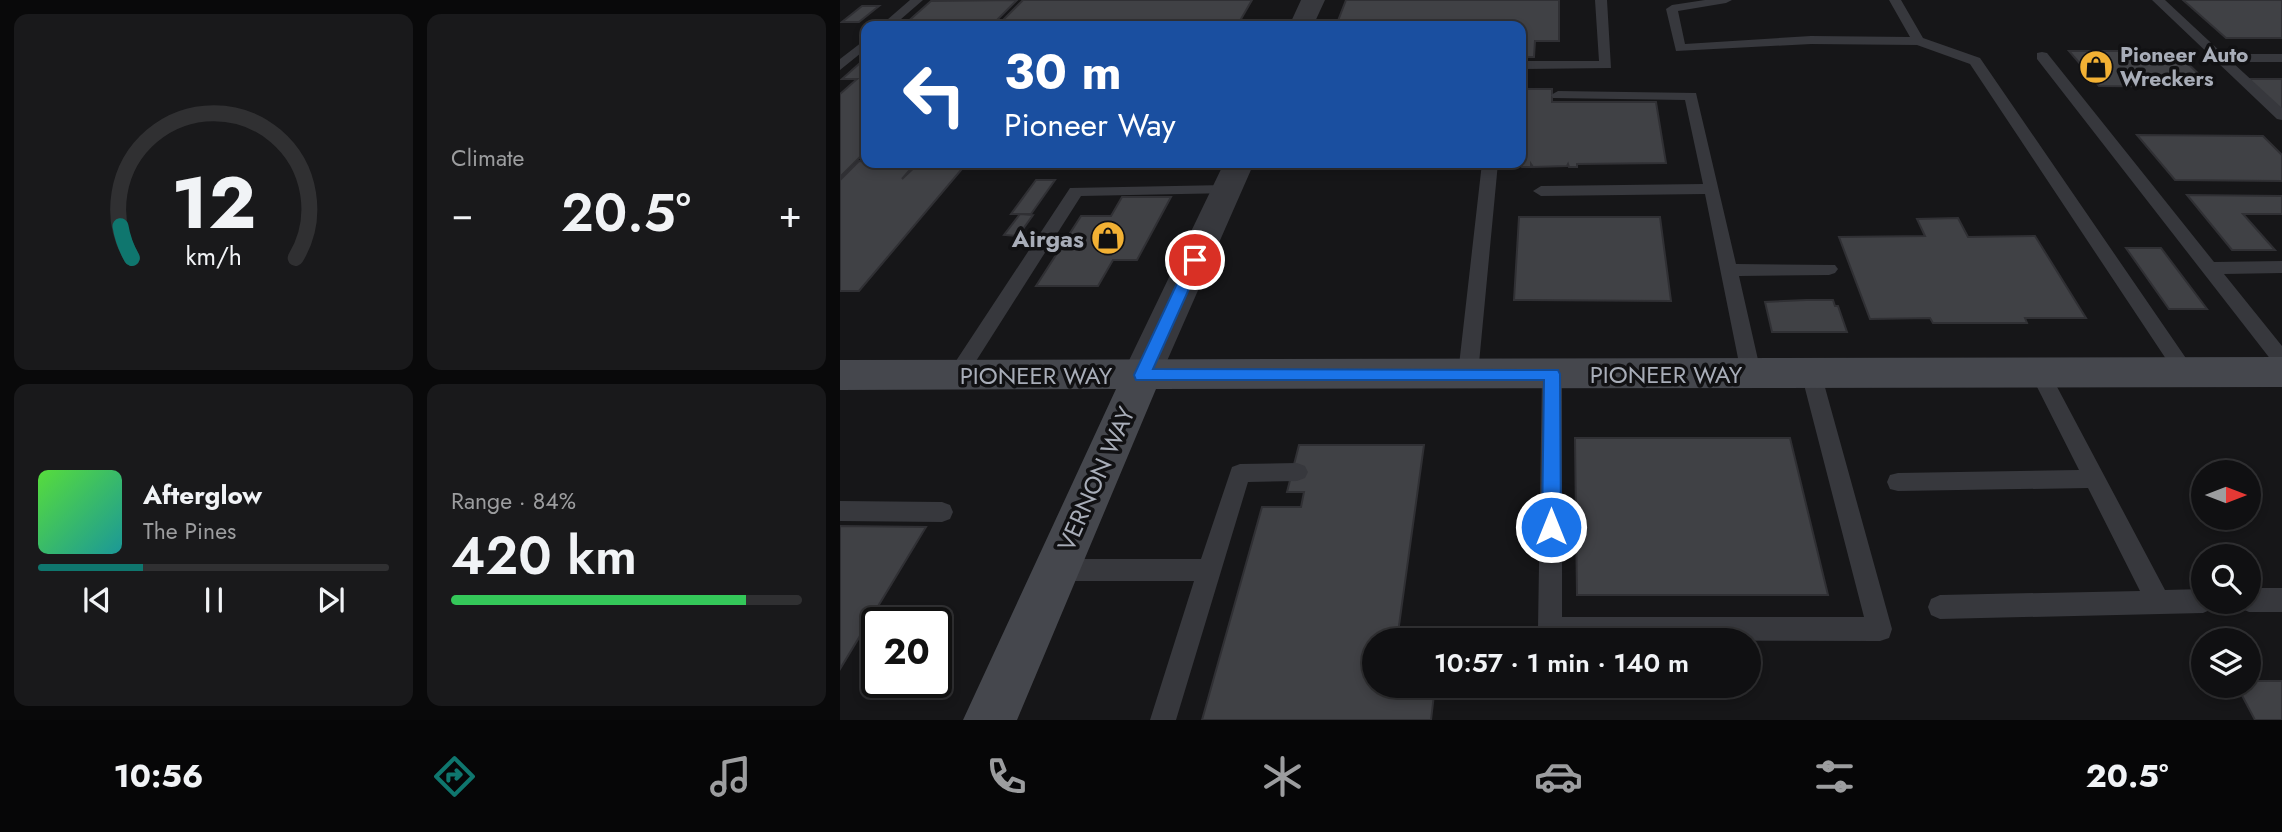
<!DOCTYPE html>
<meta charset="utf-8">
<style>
body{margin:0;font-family:Jost,sans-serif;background:#19191b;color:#f1f3f6;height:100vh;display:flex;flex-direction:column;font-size:26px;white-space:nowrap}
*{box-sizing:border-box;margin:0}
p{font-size:23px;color:#9c9d9f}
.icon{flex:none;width:38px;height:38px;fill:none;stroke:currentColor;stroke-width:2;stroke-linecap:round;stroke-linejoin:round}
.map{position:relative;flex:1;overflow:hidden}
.drawer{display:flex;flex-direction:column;gap:14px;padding:14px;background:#09090a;width:840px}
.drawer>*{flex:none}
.hud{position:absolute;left:21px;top:21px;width:665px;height:147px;border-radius:14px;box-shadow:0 4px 10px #0003,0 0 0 2px #303032;background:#1a4fa0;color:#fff;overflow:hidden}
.needle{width:46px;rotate:90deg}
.controls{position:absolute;left:1351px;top:460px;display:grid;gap:14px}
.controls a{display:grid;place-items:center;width:70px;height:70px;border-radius:50%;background:#101012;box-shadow:0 4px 10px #0003,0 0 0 2px #303032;font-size:35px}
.speed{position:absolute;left:21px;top:607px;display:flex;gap:14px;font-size:35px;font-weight:700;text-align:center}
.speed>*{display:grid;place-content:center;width:91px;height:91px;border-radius:50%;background:#101012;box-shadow:0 4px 10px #0003,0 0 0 2px #303032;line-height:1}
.speed .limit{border:4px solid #111;border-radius:10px;background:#fff;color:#111}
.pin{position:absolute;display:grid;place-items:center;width:60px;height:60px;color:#fff;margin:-30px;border:4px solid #fff;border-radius:50%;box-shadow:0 2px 7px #0007}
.me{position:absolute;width:77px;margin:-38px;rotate:0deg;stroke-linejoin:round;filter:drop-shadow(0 0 5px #0008)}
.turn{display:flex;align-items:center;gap:24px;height:147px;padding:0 28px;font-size:32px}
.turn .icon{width:91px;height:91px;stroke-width:2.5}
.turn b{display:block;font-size:49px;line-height:60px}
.big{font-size:52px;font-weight:600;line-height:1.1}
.drawer .widget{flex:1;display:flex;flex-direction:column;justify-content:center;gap:10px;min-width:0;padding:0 24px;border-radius:14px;background:#19191b}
.drawer .dial{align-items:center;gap:0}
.dial svg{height:182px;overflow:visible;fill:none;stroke:#303032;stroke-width:7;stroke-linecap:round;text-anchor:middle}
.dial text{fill:#f1f3f6;stroke:none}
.song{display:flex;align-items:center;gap:21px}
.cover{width:84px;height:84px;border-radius:10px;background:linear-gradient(135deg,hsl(110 70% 55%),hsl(180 70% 35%))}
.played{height:7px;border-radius:4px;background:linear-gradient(90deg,#0f766e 30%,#303032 30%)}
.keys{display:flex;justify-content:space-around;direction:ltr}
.heat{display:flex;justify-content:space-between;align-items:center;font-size:38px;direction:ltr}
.charge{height:10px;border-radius:5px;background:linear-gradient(90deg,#34c759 84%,#303032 0)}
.drawer .tiles{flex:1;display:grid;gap:14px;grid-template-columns:repeat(2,1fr)}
.trip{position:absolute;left:522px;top:628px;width:399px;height:70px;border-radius:35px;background:#101012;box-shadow:0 4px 10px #0003,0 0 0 2px #303032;font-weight:600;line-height:70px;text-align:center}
.menu{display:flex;height:112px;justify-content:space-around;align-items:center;background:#060607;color:#9c9d9f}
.menu .icon{width:49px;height:49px}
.menu .active{color:#0f766e}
.menu b{font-size:32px;color:#f1f3f6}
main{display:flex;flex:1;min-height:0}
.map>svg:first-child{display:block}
.building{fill:#404145;stroke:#303034;stroke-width:2}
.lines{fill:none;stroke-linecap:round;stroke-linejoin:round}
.service{fill:#37383d;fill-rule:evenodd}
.tertiary{fill:#37383d;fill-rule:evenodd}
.secondary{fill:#45474d;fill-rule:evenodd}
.route{fill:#1a73e8;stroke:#114b97;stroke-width:2}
.labels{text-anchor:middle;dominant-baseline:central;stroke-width:7;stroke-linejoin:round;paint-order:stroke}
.far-poi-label{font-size:21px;font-weight:bold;fill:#a8adb8;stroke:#111113;text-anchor:start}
.poi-label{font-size:24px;font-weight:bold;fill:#a8adb8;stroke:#111113;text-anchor:end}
.street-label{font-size:24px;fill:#a8adb8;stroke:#111113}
</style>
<main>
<section class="drawer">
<div class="tiles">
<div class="widget dial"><svg viewBox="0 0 100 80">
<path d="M14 69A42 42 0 1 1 86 69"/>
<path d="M14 69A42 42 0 0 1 9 55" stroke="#0f766e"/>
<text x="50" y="56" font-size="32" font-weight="700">12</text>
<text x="50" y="72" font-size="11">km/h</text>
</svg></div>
<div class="widget"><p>Climate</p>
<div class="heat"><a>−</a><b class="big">20.5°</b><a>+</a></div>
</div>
<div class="widget">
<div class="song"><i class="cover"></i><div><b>Afterglow</b><p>The Pines</p></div></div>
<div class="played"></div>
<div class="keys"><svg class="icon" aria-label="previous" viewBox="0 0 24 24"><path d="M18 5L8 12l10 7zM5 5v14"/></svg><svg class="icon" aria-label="pause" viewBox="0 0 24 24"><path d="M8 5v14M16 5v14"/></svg><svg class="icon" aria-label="next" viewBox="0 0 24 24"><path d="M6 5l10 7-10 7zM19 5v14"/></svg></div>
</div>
<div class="widget"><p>Range · 84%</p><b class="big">420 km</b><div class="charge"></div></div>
</div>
</section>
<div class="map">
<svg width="1442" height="720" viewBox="0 0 1442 720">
<rect width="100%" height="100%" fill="#161618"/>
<path class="building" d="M177,0l-26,26 -86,-2 26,-23z
M183,0h229l-15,26h-240z
M506,0h213v41h-24l-1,16h-13v-31h-185z
M1343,0h99v38h-56z
M22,6h17l-20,16h-17z
M1229,51h106l37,36 -113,-1z
M20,63h6v88l-26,26v-83l17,-15h-15z
M1406,79h36v34z
M686,89h26v13h104l10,61 -89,1v3h-8l-1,-3 -1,2 -34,1 -2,-3v3h-9l-2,-3z
M1297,135l126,1 19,19v26l-107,-1z
M19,161l57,2 -14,16 17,-16h48l-108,128h-19v-111z
M196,180h19l-24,34h-20z
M1347,195l95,1v18h-39l32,36h-43z
M282,197h49l-34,63h-24l-15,26h-62l45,-70h30z
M180,214l13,1 -15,21 -14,-1z
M679,217h141l11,84 -157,-1z
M1118,218l10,19 67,-1 51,82h-61l2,5h-94l-3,-5 -60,1 -31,-82 86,-1 -8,-17z
M1286,248h35l46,61h-38z
M966,300h27l2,6h3l9,26h-75l-7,-30z
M735,438h215l38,157h-251z
M459,445h125l-27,195h-23v46h61l-4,34h-229l60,-213h39l3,-15h-17z
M0,526l86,1 -86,142z
M1409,681h33v39h-27l-18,-34h12z"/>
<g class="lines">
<path class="service" d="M70,0h13l-30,26h-13z
M755,0h12l4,68 -90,1v-8h78z
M865,0h27l-6,3 -48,8 7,33 126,-8 99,1 -21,-37h12l22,38 57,20 212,309 3,5 -3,5 -7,2 -7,-2 -208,-313 -53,-19 -106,-1 -135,7 -10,-42 6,-4z
M1312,0h13l58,54h59v8h-50l50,46v12l-5,-1z
M26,39v10l-26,21v-11z
M1202,52l5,1 167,209 68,-1v12l-58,1 58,72v21l-7,-2 -238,-306v-6z
M718,91l138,2 40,171 99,1 3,4 -3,4 -6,2 -90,1 22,97 -3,5 -7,2 -7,-2 -3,-5 -36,-179 -164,2 -8,-5 8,-5 162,-2 -18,-84 -132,-2 -2,-3z
M642,163h16l-20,211 -3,5 -7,2 -7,-2 -3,-5z
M386,185l6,2 2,3 -2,3 -151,3 -117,184 -7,3 -7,-3 -3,-5 3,-5 120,-182z
M971,366l7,2 3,5 71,256 -3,9 -9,3 -332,-1 -7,-2 -3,-9 4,-255 3,-5 7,-2 7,2 3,5v243h302l-63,-244 3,-5z
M1200,366l7,2 118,222 38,-1v13h12l-3,7 -9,4 -263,6 -9,-4 -3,-8 3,-8 9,-4 200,-4 -52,-103 -190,3 -8,-2 -3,-7 3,-7 8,-2 181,-3 -49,-97 3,-5z
M457,463l8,3 3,6 -3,6 -8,3 -49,1 -72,238h-26l44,-139h-137l-8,-3 -4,-8 4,-8 8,-3h144l31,-92 8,-3z
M0,501l102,1 8,3 3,7 -3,7 -8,3 -102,-1z
M1409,588h33v24h-33l-9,-4 -2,-6h11z"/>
<path class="tertiary" d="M461,0h24l-12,26h-24z
M384,163h30l-98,223 -14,4 -14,-4 -6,-11z"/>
<path class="secondary" d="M1442,357v30l-1126,2 -139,331h-54l153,-331 -276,1v-30z"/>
</g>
<path class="route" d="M355,255l7,5 -49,109 405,1 2,4 1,153 -3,6 -7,3 -6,-3 -3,-6 2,-147h-408l-2,-5 54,-115z"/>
<defs>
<g id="shop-disc" transform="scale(1.75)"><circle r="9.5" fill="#f2b134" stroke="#111113"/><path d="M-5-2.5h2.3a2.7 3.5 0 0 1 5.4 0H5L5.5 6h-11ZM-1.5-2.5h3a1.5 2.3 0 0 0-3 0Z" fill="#111"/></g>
</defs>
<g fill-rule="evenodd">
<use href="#shop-disc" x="1256" y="67"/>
<use href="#shop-disc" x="268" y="238"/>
</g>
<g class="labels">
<g class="far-poi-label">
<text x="1280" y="55">Pioneer Auto<tspan x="1280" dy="24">Wreckers</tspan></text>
</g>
<g class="poi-label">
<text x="244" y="238">Airgas</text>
</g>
<g class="street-label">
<text x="826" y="374">PIONEER WAY</text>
<text x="196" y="375">PIONEER WAY</text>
<text transform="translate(256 479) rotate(-66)">VERNON WAY</text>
</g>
</g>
</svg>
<div class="controls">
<a><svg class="needle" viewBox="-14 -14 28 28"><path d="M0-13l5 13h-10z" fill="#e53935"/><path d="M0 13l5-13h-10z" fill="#9c9d9f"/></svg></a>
<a><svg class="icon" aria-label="search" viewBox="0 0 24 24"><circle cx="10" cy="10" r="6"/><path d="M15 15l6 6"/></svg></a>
<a><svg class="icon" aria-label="layers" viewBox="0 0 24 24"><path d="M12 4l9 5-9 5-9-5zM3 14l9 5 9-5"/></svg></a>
</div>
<div class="speed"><div class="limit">20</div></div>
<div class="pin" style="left:355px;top:260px;background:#d93025"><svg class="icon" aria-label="arrive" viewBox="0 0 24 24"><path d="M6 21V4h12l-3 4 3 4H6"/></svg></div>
<svg class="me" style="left:711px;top:527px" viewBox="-20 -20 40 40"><circle r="17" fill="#1a73e8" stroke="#fff" stroke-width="3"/><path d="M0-11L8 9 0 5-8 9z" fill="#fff"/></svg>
<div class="trip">10:57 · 1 min · 140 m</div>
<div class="hud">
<div class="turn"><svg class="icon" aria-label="left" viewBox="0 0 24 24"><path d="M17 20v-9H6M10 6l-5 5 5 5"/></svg><div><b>30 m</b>Pioneer Way</div></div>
</div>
</div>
</main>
<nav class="menu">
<b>10:56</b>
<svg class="icon active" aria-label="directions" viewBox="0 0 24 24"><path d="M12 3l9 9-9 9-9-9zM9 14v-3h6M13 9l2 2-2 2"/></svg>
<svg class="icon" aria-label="music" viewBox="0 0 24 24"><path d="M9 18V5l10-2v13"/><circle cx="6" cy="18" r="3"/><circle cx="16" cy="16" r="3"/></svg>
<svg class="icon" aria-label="phone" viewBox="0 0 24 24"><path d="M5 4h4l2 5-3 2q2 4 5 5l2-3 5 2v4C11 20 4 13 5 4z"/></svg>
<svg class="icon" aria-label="climate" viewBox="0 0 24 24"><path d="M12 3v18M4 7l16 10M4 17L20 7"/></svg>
<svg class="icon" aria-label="car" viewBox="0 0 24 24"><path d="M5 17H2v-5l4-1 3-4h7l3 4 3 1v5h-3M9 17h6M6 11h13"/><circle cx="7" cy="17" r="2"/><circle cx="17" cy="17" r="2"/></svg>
<svg class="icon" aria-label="filters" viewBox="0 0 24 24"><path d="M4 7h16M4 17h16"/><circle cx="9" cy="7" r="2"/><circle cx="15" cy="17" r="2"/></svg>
<b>20.5°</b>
</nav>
